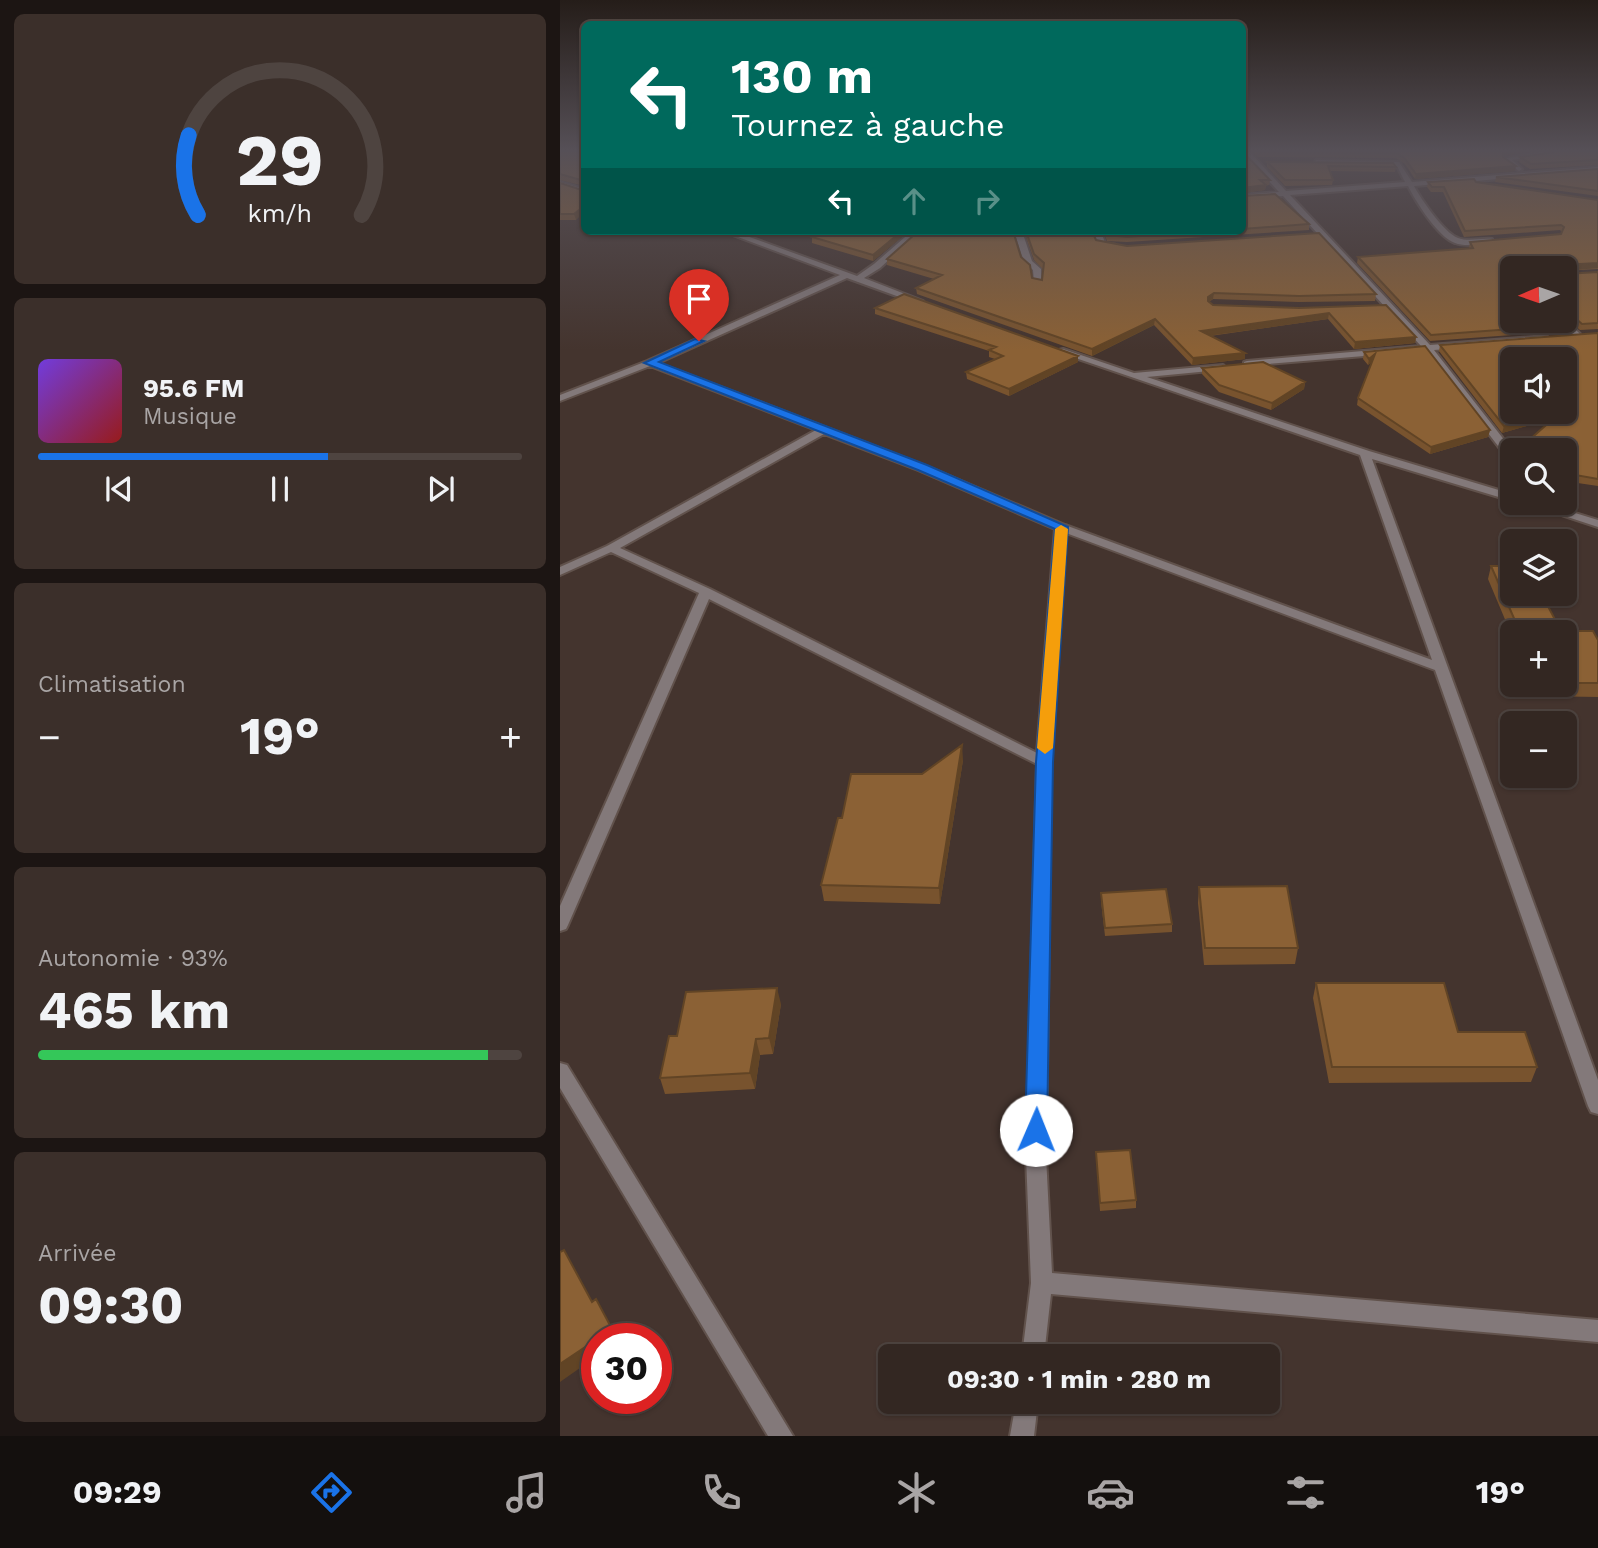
<!DOCTYPE html>
<html lang="fr">
<meta charset="utf-8">
<style>
body{margin:0;font-family:"Work Sans",sans-serif;background:#3b2f2a;color:#f1f3f6;height:100vh;display:flex;flex-direction:column;font-size:26px;white-space:nowrap}
*{box-sizing:border-box;margin:0}
p{font-size:23px;color:#a9a5a5}
.icon{flex:none;width:38px;height:38px;fill:none;stroke:currentColor;stroke-width:2;stroke-linecap:round;stroke-linejoin:round}
.map{position:relative;flex:1;overflow:hidden}
.details{display:flex;flex-direction:column;gap:14px;padding:14px;background:#1c1513;width:560px}
.details>*{flex:none}
.top-card{position:absolute;left:21px;top:21px;width:665px;height:214px;border-radius:10px;box-shadow:0 2px 5px #0004,0 0 0 2px #4e4440;background:#00695c;color:#fff;overflow:hidden}
.needle{width:46px;rotate:268deg}
.tools{position:absolute;left:940px;top:256px;display:grid;gap:14px}
.tools a{display:grid;place-items:center;width:77px;height:77px;border-radius:10px;background:#332722;box-shadow:0 2px 5px #0004,0 0 0 2px #4e4440;font-size:35px}
.speed{position:absolute;left:21px;top:1323px;display:flex;gap:14px;font-size:35px;font-weight:700;text-align:center}
.speed>*{display:grid;place-content:center;width:91px;height:91px;border-radius:50%;background:#332722;box-shadow:0 2px 5px #0004,0 0 0 2px #4e4440;line-height:1}
.speed .limit{border:10px solid #d22;background:#fff;color:#111}
.pin{position:absolute;display:grid;place-items:center;width:60px;height:60px;color:#fff;margin:-72px -30px;border-radius:50% 50% 50% 0;rotate:-45deg;box-shadow:0 0 7px #0007}
.pin .icon{rotate:45deg}
.me{position:absolute;width:77px;margin:-38px;rotate:1deg;stroke-linejoin:round;filter:drop-shadow(0 0 5px #0008)}
.turn{display:flex;align-items:center;gap:24px;height:147px;padding:0 35px;font-size:32px}
.turn .icon{width:91px;height:91px;stroke-width:2.5}
.turn b{display:block;font-size:49px;line-height:60px}
.lanes{display:flex;align-items:center;height:66px;padding:0 35px;background:#0003;justify-content:center;gap:35px;direction:ltr}
.lanes .off{opacity:.35}
.big{font-size:52px;font-weight:700;line-height:1.1}
.details .tile{flex:1;display:flex;flex-direction:column;justify-content:center;gap:10px;min-width:0;padding:0 24px;border-radius:10px;background:#3b2f2a}
.details .dial{align-items:center;gap:0}
.dial svg{height:182px;overflow:visible;fill:none;stroke:#4e4440;stroke-width:7;stroke-linecap:round;text-anchor:middle}
.dial text{fill:#f1f3f6;stroke:none}
.song{display:flex;align-items:center;gap:21px}
.cover{width:84px;height:84px;border-radius:10px;background:linear-gradient(135deg,hsl(260 70% 55%),hsl(0 70% 35%))}
.played{height:7px;border-radius:4px;background:linear-gradient(90deg,#1a73e8 60%,#4e4440 60%)}
.keys{display:flex;justify-content:space-around;direction:ltr}
.heat{display:flex;justify-content:space-between;align-items:center;font-size:38px;direction:ltr}
.charge{height:10px;border-radius:5px;background:linear-gradient(90deg,#34c759 93%,#4e4440 0)}
.trip{position:absolute;left:318px;top:1344px;width:402px;height:70px;border-radius:10px;background:#332722;box-shadow:0 2px 5px #0004,0 0 0 2px #4e4440;font-weight:700;line-height:70px;text-align:center}
.tab-bar{display:flex;height:112px;justify-content:space-around;align-items:center;background:#14100e;color:#a9a5a5}
.tab-bar .icon{width:49px;height:49px}
.tab-bar .selected{color:#1a73e8}
.tab-bar b{font-size:32px;color:#f1f3f6}
main{display:flex;flex:1;min-height:0}
.map>svg:first-child{display:block}
.lines{fill:none;stroke-linecap:round;stroke-linejoin:round}
.minor-casing{stroke:#61524c;stroke-width:4}
.minor{fill:#83797a;fill-rule:evenodd}
.wall{fill:#78532e}
.shaded-wall{fill:#614425}
.building{fill:#8b6135;stroke:#614425;stroke-width:2}
.route{fill:#1a73e8;stroke:#114b97;stroke-width:2}
.slow{fill:#f59e0b}
</style>
<main>
<section class="details">
<div class="tile dial"><svg viewBox="0 0 100 80">
<path d="M14 69A42 42 0 1 1 86 69"/>
<path d="M14 69A42 42 0 0 1 10 34" stroke="#1a73e8"/>
<text x="50" y="56" font-size="32" font-weight="700">29</text>
<text x="50" y="72" font-size="11">km/h</text>
</svg></div>
<div class="tile">
<div class="song"><i class="cover"></i><div><b>95.6 FM</b><p>Musique</p></div></div>
<div class="played"></div>
<div class="keys"><svg class="icon" aria-label="previous" viewBox="0 0 24 24"><path d="M18 5L8 12l10 7zM5 5v14"/></svg><svg class="icon" aria-label="pause" viewBox="0 0 24 24"><path d="M8 5v14M16 5v14"/></svg><svg class="icon" aria-label="next" viewBox="0 0 24 24"><path d="M6 5l10 7-10 7zM19 5v14"/></svg></div>
</div>
<div class="tile"><p>Climatisation</p>
<div class="heat"><a>−</a><b class="big">19°</b><a>+</a></div>
</div>
<div class="tile"><p>Autonomie · 93%</p><b class="big">465 km</b><div class="charge"></div></div>
<div class="tile"><p>Arrivée</p><b class="big">09:30</b></div>
</section>
<div class="map">
<svg width="1038" height="1436" viewBox="0 0 1038 1436">
<rect width="100%" height="100%" fill="#44342e"/>
<g class="lines">
<g class="minor-casing">
<path id="minor" d="M682,149h5l39,42 119,-9 -8,-16 -83,-3 2,-3 83,2 13,20 186,-15v4l-184,15c7,13 30,47 44,52 10,4 23,0 34,1l1,2 -4,2c-10,1 -24,4 -34,0 -17,-6 -39,-41 -47,-57l-118,9 140,150 117,-9v4l-3,1 -110,9 78,100v10l-4,-1 -83,-108 -181,15v-4l3,-1 174,-15 -138,-150 -41,3v-4l37,-3 -37,-40z
M982,152l2,3 -32,5 10,9 -3,2 -16,-12z
M0,182l24,7v4l-24,-7z
M162,231h11l124,45 17,-12 38,-33h8l-40,37 -16,10 59,23 -7,2 -69,-25 -189,85 268,103 139,59 367,135 -72,-205 -305,-104 8,-2 71,24 89,-8 2,2 -5,3 -73,7 222,74 143,43v7l-140,-42 226,621v34l-7,-2 -3,-6 -153,-436 -369,-137 -15,229 -5,394 6,117 546,47v22l-547,-48 -7,62h-22l9,-73 -5,-127 11,-392 -328,-165 -141,326 -2,4 -6,2v-25l139,-313 -88,-41 -51,23v-8l47,-21 209,-116 -166,-64 -90,35v-6l87,-34 193,-86zM264,434l94,36 137,59 -18,224 -327,-164 -90,-41z
M454,231h8l10,30 9,8v15l-7,-2 -1,-12 -9,-8z
M533,231h8l4,12 11,2v4l-17,-2z
M1004,318l16,16v4h-6l-13,-16 -1,-2h4z
M962,502h17l59,18v7z
M0,1063l7,2 226,371h-25l-208,-348z
M456,1402h22l-4,34h-24z"/>
</g>
<use href="#minor" class="minor"/>
</g>
<path class="wall" d="M24,149v37l-24,-6v-28z
M694,149h291l-42,7 12,15 -100,8 -10,-15 -9,-6 -138,-1 -4,-4z
M992,149h46v16l-68,4 -11,-7 1,-5 34,-5z
M682,151l28,29 -1,5h-3l-1,5 -23,3z
M707,162l129,5 -1,5 -65,-1 3,9 -1,5 -47,1 -18,-19z
M1038,169v27l-103,-14 1,-5z
M868,182h48l122,18v69l-33,2 1,3 32,-2v57l-18,1 -16,-14v-48h-52l54,57 -1,6 -135,10 -73,-78 1,-6 111,-9 1,-6 91,-8 1,-2 -2,-2 -96,7 -21,-45h-12l-4,-5z
M0,183l22,7 -6,30h-16z
M682,196l67,28v6l-182,12 -20,-1 -4,-10h139z
M221,231h128l-36,30 -61,-18v-6l3,-1z
M464,231h68l4,9 280,54 -1,7 -77,1 -85,-3 -4,3 4,3 86,3 87,-3 30,32 -1,6 -61,6 -26,-30 -118,17 35,17v6l-53,6 -38,-40 -62,31 -175,-62 -1,-6 18,-9 -47,-14v-6l134,-2 11,21 10,2 1,-11 -9,-9z
M315,308l203,54 -69,34 -42,-17 -1,-7 29,-13 -6,-2v-6l-114,-37z
M1038,333v153l-34,-5v-31l-10,-32 -52,15 -63,-82 1,-6z
M804,352l126,78 -2,7 -58,17 -73,-49 1,-7 14,-36 -4,3 -5,-6z
M642,368l103,14 -1,7 -33,21 -52,-18 -17,-18z
M952,457v13l-10,-1 1,-7z
M931,566l70,65 37,9v57l-61,-1 -5,-12h32v-52h-52v4l-24,-57z
M403,760l-23,144 -116,-3 -3,-16 21,-67 80,-44z
M639,887l99,61 -3,16 -91,1 -6,-62z
M541,893l71,31v8l-67,4 -4,-35z
M756,983l142,49 79,35 -6,15 -202,1 -16,-85z
M221,1004l-8,50 -13,1 -5,34 -90,5 -5,-16 17,-42z
M536,1152l40,48v8l-36,3z"/>
<path class="shaded-wall" d="M955,149h30l-43,7 1,-5z
M956,166l-1,5 -100,8 1,-5z
M706,185l-1,5 -23,3v-5z
M24,206v6l-8,8 -2,-6z
M342,231h7l-36,30v-6z
M1038,263v5l-34,3 -1,-6z
M654,293l-1,6 -6,4 1,-6z
M769,313l-1,6 -128,18 1,-6z
M595,319l-1,6 -62,31v-7z
M856,337l-1,6 -61,6 1,-7z
M685,353v6l-53,6 1,-7z
M815,354l-1,7 -6,4 1,-6z
M518,356v6l-69,34v-7z
M745,382l-1,7 -33,21 1,-7z
M997,411h7l-1,5 -61,17 2,-7z
M930,430l-2,7 -58,17 1,-7z
M402,745l1,15 -23,144 -1,-16z
M217,988l4,16 -8,50 -4,-16z
M196,1039l4,16 -5,34 -5,-16z
M52,1329l4,10h-19z
M37,1339v17l-37,26v-18z"/>
<path class="building" d="M5,149h19v36v-4l-24,-7v-22z
M696,149h259l-12,2v6l13,9 -100,8 -11,-15 -8,-6 -138,-1z
M996,149h42v11l-67,4 -11,-7 34,-5z
M682,151l28,29h-10l6,5 -24,3z
M707,162l126,1 3,4 -68,-1 5,14h-48z
M1038,169v22l-102,-14z
M914,179l2,3 122,18v63l-35,2 1,3h-52v52h52l2,5 -135,10 -73,-78 115,-9 -3,-6 91,-8 3,-7 -3,-2 -96,6 -21,-44h-12l-4,-5z
M0,183l22,7 2,-2v18l-10,8h-14z
M715,194l34,30 -67,5v-33z
M262,231h80l-29,24 -61,-18 11,-6z
M382,231h71l8,26 9,8 2,13 10,2 2,-17 -10,-9 -8,-23h66l4,9 31,6 192,-13 57,61 -77,2 -85,-3 -6,4v4l5,4 86,3 87,-3 30,32 -61,5 -26,-29 -128,18 44,22 -52,5 -38,-39 -63,30 -176,-61 26,-13 -55,-16 27,-24z
M546,231h106l-85,6 -20,-2z
M1004,270l2,4 32,-2v51l-16,1 -17,-15 -1,1z
M344,294l174,62 -69,33 -43,-17 37,-16 -14,-6 7,-3 -121,-39z
M1038,333v146l-34,-6v-23h-46l44,-39h2v-52h-52v52h45l-53,15 -64,-81z
M865,346l65,84 -59,17 -73,-49 17,-44 -6,5 -5,-7z
M703,362l42,20 -33,21 -53,-18 -17,-17z
M952,457v6l-9,-1z
M931,566h21v27h29l20,38h32l5,9v43h-34v-51h-44z
M402,745l-23,143 -118,-3 17,-67h4l9,-44h71z
M727,886l11,62h-93l-6,-61z
M606,889l6,35 -67,4 -4,-35z
M756,983h128l14,49h67l12,35h-205z
M217,988l-8,50 -13,1 -6,34 -90,5 9,-42h8l9,-44z
M570,1150l6,50 -36,3 -4,-51z
M4,1250l28,52 4,-3 16,30 -52,35v-112z"/>
<linearGradient id="sky" x2="0" y2="1"><stop stop-color="#251d19"/><stop offset="0.43" stop-color="#565057"/><stop offset="1" stop-color="#565057" stop-opacity="0"/></linearGradient>
<rect width="1038" height="350" fill="url(#sky)"/>
<path class="route" d="M135,339l9,2 -45,21 268,103 141,62 -15,235 -6,368 -3,7 -8,3 -8,-3 -3,-7 11,-368 19,-233 -137,-59 -274,-107z"/>
<path class="slow" d="M501,525l7,4 -15,219 -8,6 -8,-6 18,-219z"/>
</svg>
<div class="tools">
<a><svg class="needle" viewBox="-14 -14 28 28"><path d="M0-13l5 13h-10z" fill="#e53935"/><path d="M0 13l5-13h-10z" fill="#a9a5a5"/></svg></a>
<a><svg class="icon" aria-label="sound" viewBox="0 0 24 24"><path d="M4 9h4l5-4v14l-5-4H4zM17 9q2 3 0 6"/></svg></a>
<a><svg class="icon" aria-label="search" viewBox="0 0 24 24"><circle cx="10" cy="10" r="6"/><path d="M15 15l6 6"/></svg></a>
<a><svg class="icon" aria-label="layers" viewBox="0 0 24 24"><path d="M12 4l9 5-9 5-9-5zM3 14l9 5 9-5"/></svg></a>
<a>+</a>
<a>−</a>
</div>
<div class="speed"><div class="limit">30</div></div>
<div class="pin" style="left:139px;top:341px;background:#d93025"><svg class="icon" aria-label="arrive" viewBox="0 0 24 24"><path d="M6 21V4h12l-3 4 3 4H6"/></svg></div>
<svg class="me" style="left:476px;top:1130px" viewBox="-20 -20 40 40"><circle r="19" fill="#fff"/><path d="M0-13L10 11 0 6-10 11z" fill="#1a73e8"/></svg>
<div class="trip">09:30 · 1 min · 280 m</div>
<div class="top-card">
<div class="turn"><svg class="icon" aria-label="left" viewBox="0 0 24 24"><path d="M17 20v-9H6M10 6l-5 5 5 5"/></svg><div><b>130 m</b>Tournez à gauche</div></div>
<div class="lanes"><svg class="icon" aria-label="left" viewBox="0 0 24 24"><path d="M17 20v-9H6M10 6l-5 5 5 5"/></svg><svg class="icon off" aria-label="ahead" viewBox="0 0 24 24"><path d="M12 20V5M6 11l6-6 6 6"/></svg><svg class="icon off" aria-label="right" viewBox="0 0 24 24"><path d="M7 20v-9h11M14 6l5 5-5 5"/></svg></div>
</div>
</div>
</main>
<nav class="tab-bar">
<b>09:29</b>
<svg class="icon selected" aria-label="directions" viewBox="0 0 24 24"><path d="M12 3l9 9-9 9-9-9zM9 14v-3h6M13 9l2 2-2 2"/></svg>
<svg class="icon" aria-label="music" viewBox="0 0 24 24"><path d="M9 18V5l10-2v13"/><circle cx="6" cy="18" r="3"/><circle cx="16" cy="16" r="3"/></svg>
<svg class="icon" aria-label="phone" viewBox="0 0 24 24"><path d="M5 4h4l2 5-3 2q2 4 5 5l2-3 5 2v4C11 20 4 13 5 4z"/></svg>
<svg class="icon" aria-label="climate" viewBox="0 0 24 24"><path d="M12 3v18M4 7l16 10M4 17L20 7"/></svg>
<svg class="icon" aria-label="car" viewBox="0 0 24 24"><path d="M5 17H2v-5l4-1 3-4h7l3 4 3 1v5h-3M9 17h6M6 11h13"/><circle cx="7" cy="17" r="2"/><circle cx="17" cy="17" r="2"/></svg>
<svg class="icon" aria-label="filters" viewBox="0 0 24 24"><path d="M4 7h16M4 17h16"/><circle cx="9" cy="7" r="2"/><circle cx="15" cy="17" r="2"/></svg>
<b>19°</b>
</nav>
